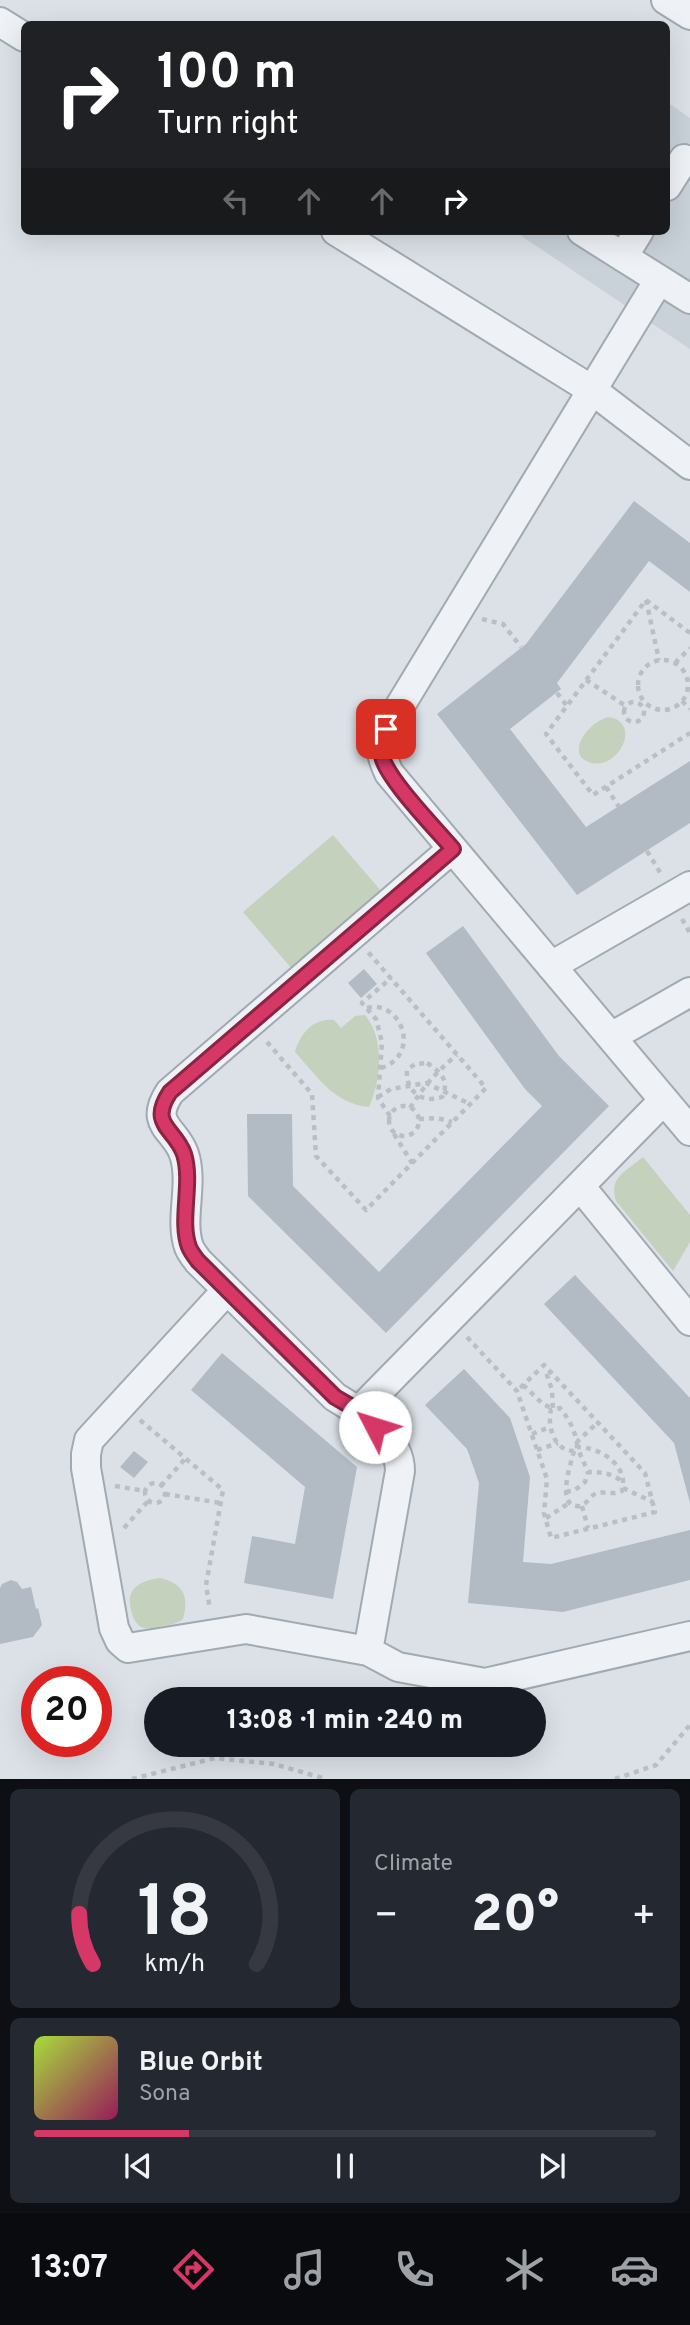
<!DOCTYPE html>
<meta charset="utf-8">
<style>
body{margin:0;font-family:Overpass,sans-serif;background:#242831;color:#f1f3f6;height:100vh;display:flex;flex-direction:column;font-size:26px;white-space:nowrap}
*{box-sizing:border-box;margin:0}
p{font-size:23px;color:#9ea1a6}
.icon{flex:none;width:38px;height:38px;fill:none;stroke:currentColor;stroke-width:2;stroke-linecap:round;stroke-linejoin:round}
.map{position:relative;height:1779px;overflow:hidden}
.side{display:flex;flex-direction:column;gap:10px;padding:10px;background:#0d0f14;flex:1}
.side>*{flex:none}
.guide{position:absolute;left:21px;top:21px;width:649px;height:214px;border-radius:10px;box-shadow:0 7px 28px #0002;background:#202124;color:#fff;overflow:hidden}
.speed{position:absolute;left:21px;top:1666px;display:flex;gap:14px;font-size:35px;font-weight:700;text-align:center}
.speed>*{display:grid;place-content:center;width:91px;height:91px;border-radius:50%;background:#171b24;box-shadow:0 7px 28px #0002;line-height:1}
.speed .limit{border:10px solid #d22;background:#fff;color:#111}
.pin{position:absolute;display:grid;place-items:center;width:60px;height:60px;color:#fff;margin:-30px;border-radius:14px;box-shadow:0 4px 10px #0006}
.me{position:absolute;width:77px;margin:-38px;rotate:310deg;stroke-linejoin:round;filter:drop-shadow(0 0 5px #0008)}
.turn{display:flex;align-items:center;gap:24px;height:147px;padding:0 21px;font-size:32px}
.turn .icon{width:91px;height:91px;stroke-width:2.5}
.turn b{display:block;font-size:49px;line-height:60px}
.lanes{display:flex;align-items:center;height:66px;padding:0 21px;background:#0003;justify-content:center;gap:35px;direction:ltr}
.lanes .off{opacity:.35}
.big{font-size:52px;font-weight:800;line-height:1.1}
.side .card{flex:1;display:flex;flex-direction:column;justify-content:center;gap:10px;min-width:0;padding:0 24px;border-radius:10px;background:#242831}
.side .dial{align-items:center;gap:0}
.dial svg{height:182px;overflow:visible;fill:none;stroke:#363941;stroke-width:7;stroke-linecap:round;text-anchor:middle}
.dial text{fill:#f1f3f6;stroke:none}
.song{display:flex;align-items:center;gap:21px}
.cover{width:84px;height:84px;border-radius:10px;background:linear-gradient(135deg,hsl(80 70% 55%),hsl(330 70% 35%))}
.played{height:7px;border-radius:4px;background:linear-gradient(90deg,#d53766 25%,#363941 25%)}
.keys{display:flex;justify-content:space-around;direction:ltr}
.heat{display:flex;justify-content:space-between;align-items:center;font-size:38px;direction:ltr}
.side .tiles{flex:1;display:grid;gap:10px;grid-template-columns:1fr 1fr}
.card:last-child{grid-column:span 2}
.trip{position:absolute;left:144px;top:1687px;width:402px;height:70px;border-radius:35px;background:#171b24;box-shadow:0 7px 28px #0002;font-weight:800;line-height:70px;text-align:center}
.dock{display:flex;height:112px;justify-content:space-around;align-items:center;background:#090b0e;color:#9ea1a6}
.dock .icon{width:49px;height:49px}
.dock .on{color:#d53766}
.dock b{font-size:32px;color:#f1f3f6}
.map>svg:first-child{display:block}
.built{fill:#c9d1d9}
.green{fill:#c4d1bc}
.building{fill:#b2bbc4}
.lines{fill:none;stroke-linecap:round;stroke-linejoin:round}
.minor-casing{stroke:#a1a9b1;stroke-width:32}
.path{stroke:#babfc5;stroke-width:4.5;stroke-dasharray:5 5;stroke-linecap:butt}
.minor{stroke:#eef1f5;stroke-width:28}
.route-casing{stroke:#8a2442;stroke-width:18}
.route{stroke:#d53766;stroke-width:12}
</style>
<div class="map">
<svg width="690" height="1779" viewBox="0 0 690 1779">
<rect width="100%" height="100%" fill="#dbe1e7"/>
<path class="built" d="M667,102l23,16v231l-176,-118h153z"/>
<path class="green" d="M608,717c34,4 12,52 -16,46 -28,-6 -6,-40 16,-46z
M333,835l49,57 -90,77 -49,-57z
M365,1015c20,24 16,65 4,92 -35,-3 -52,-31 -74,-55 5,-18 18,-34 39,-32l7,8 14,-12z
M643,1157l47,58v27l-17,29 -57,-70c-8,-24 11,-30 27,-44z
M160,1578c24,6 29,18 23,41 -7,5 -13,6 -21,7 -6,1 -15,4 -21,1 -5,-3 -8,-9 -9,-14 -8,-24 7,-32 28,-35z"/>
<path class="building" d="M634,501l56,42v49l-41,-31 -92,122 4,6 -51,40 76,98 104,-66v62l-113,72 -140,-181 89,-70z
M463,926l96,130 50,50 -223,227 -138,-137 -1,-82h45l1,72 86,86 163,-166 -17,-17 -99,-136z
M364,969l13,15 -16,14 -13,-15z
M575,1275l115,123v105l-16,-60 -130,-139z
M222,1353l135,114 -24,132 -89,-16 8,-47 43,8 10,-57 -114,-97z
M464,1369l46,49 20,59 -7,85 28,2 139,-34v50l-127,32 -95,-9 11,-120 -12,-34 -42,-44z
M134,1451l14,11 -14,16 -14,-11z
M11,1580l6,2 5,7 9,-2 5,22 2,-1 4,17 -9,12 -33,7v-56l2,-4z"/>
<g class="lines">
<g class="minor-casing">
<path id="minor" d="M666,0l24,15
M0,22l24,15
M667,186l17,-27
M336,231l256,159 98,75
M582,231l108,68
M623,257l16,-26
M659,280l-273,449c-7,18 -5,27 3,44l301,358
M551,966l139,-80
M611,1037l79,-45
M580,1186l110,135
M227,1290l-138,150 -3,14v14l28,160 6,13 8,7 118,-19 122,22 30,16 87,16 205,-47
M359,1411l305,-311
M368,1651l32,-180c0,-34 -38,-58 -65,-74l-137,-136c-3,-4 -7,-9 -9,-14 -10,-28 5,-63 -5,-93 -9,-26 -36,-29 -14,-62l282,-243"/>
</g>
<path class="path" d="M646,600l13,60
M482,619l21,5 18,23
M690,633l-44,-33 -100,134 47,61 97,-62
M638 685a25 25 0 1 1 50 0a25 25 0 1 1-50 0Z
M675,663l15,-15
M586,680l40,26
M557,693l10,13
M682,701l8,8
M624 712a10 10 0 1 1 20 0a10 10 0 1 1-20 0Z
M606,787l13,20
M647,851l14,23
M682,919l8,14
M367,1008c4,-1 8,-2 11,-1 29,6 38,50 3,61
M267,1042l45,52 4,62 50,54 120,-122 -118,-136
M427,1063c14,9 23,18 15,34 -20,7 -37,-6 -35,-27l8,-6z
M378,1097l13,-8 35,-6 44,21
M389 1121a15 15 0 1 1 30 0a15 15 0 1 1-30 0Z
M410,1108c14,-22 27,-37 47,-53
M390,1116l-12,-18 4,-56 -6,-23 -14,-16 29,-25
M419,1119l18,-1 15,4
M394,1134l18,29
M467,1337l50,54 30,88 -3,34 7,25 104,-26 -10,-39 -101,-108 -27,26
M523,1385l20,19 10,5 -1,-19 -7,-21
M140,1420l83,70 -17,95 4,24
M532,1434l18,-7
M577,1442v5l-3,4c-20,0 -27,-25 -23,-41l9,-2c9,11 14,21 17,34l21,-20
M537,1450l21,-7
M574,1451c-3,12 -15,46 -2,54 3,1 8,2 11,0 4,-2 7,-9 12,-11 9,-4 17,2 27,-3 7,-26 -22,-44 -45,-44l11,25c15,0 24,1 36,11
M145 1493a10 10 0 1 1 20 0a10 10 0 1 1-20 0Z
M115,1486l30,5
M161,1486l24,-27
M623,1488l30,14
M566,1492l9,-2 10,-8 3,-10
M165,1494l56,9
M582,1506l6,22
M546,1518l23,-15
M124,1528l25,-28
M132,1779l83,-21 59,6 52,15
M615,1779l41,-14 34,-40"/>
<use href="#minor" class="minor"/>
</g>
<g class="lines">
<g class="route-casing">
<path id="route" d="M375,1427l-16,-16 -24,-14 -137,-136c-3,-4 -7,-9 -9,-14 -10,-27 4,-64 -5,-93 -9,-26 -36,-29 -14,-62l283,-243c-17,-20 -67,-71 -71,-93 -3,-10 0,-18 4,-27"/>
</g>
<use href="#route" class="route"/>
</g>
</svg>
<div class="speed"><div class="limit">20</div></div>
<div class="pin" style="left:386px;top:729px;background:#d93025"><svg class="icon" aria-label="arrive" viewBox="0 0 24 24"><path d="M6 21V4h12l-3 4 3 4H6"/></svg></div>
<svg class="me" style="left:375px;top:1427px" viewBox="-20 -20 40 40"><circle r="19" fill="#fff"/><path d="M0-13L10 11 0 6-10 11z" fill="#d53766"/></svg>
<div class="trip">13:08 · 1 min · 240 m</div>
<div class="guide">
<div class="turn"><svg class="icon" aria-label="right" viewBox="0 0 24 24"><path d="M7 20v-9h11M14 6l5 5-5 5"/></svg><div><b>100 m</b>Turn right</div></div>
<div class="lanes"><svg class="icon off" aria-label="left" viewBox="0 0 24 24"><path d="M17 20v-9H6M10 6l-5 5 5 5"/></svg><svg class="icon off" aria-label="ahead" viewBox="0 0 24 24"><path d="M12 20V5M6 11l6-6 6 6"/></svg><svg class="icon off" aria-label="ahead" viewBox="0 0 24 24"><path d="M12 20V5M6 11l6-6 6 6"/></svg><svg class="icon" aria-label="right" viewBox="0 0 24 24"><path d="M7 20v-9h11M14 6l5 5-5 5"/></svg></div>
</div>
</div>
<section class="side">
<div class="tiles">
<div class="card dial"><svg viewBox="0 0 100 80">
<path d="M14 69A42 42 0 1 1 86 69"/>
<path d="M14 69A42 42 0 0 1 8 47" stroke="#d53766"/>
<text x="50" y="56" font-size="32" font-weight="700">18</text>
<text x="50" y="72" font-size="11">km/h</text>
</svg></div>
<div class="card"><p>Climate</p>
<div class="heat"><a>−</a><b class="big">20°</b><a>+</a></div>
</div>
<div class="card">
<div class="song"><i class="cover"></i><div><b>Blue Orbit</b><p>Sona</p></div></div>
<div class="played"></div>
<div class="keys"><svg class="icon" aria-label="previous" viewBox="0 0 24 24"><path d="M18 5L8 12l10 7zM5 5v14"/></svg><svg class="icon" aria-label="pause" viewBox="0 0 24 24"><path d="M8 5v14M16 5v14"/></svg><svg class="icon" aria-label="next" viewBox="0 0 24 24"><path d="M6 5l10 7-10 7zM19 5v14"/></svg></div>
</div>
</div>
</section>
<nav class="dock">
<b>13:07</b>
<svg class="icon on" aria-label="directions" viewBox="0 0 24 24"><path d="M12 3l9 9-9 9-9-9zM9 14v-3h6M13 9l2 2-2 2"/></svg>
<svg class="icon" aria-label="music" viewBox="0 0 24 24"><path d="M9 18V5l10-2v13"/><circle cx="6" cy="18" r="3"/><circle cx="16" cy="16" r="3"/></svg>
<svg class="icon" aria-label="phone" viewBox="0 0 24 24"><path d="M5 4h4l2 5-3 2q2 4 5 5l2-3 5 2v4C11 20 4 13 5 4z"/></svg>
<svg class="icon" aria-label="climate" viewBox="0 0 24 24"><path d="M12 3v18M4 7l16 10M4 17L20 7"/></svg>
<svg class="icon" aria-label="car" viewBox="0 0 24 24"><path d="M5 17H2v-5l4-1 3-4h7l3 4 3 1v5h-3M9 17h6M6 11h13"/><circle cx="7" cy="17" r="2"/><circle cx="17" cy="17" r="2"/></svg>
</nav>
